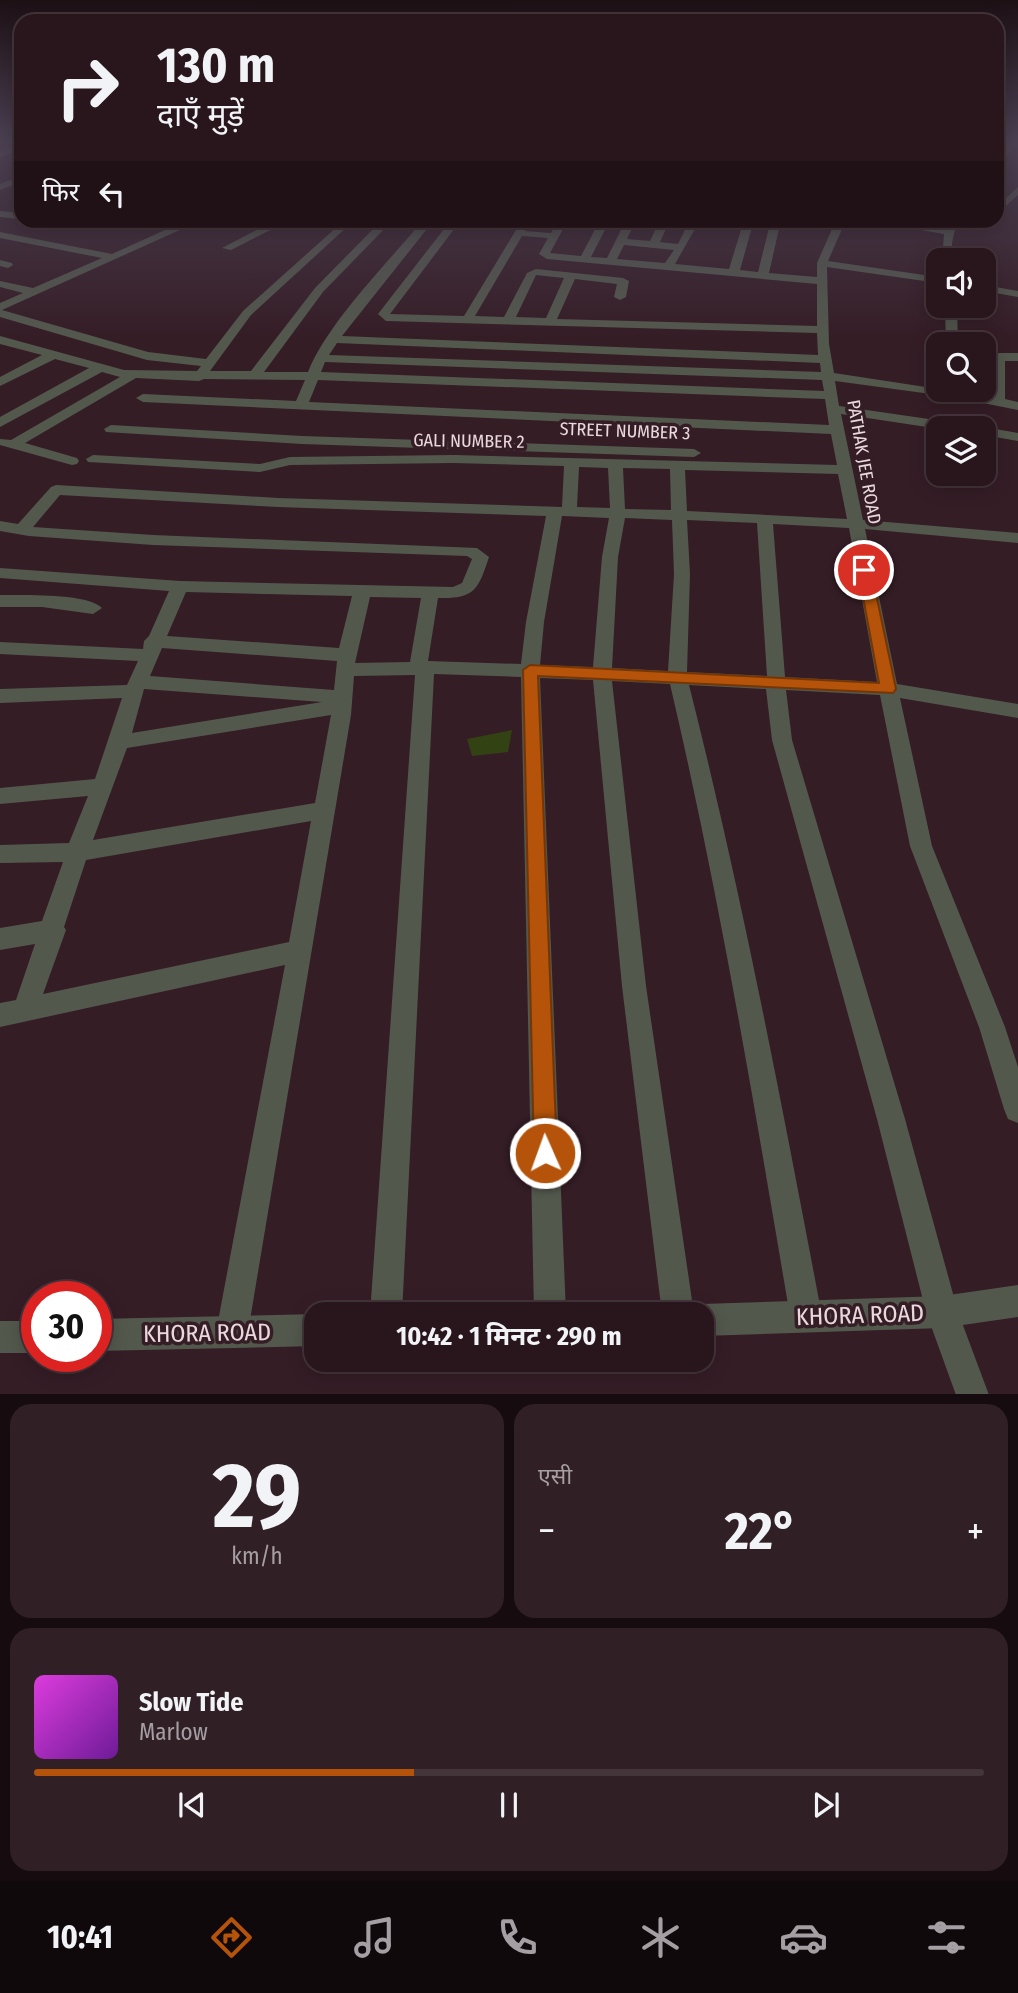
<!DOCTYPE html>
<html lang="hi">
<meta charset="utf-8">
<style>
body{margin:0;font-family:"Fira Sans Condensed","Noto Sans Devanagari",sans-serif;background:#301f25;color:#f1f3f6;height:100vh;display:flex;flex-direction:column;font-size:26px;white-space:nowrap}
*{box-sizing:border-box;margin:0}
p{font-size:23px;color:#a59fa3}
.icon{flex:none;width:38px;height:38px;fill:none;stroke:currentColor;stroke-width:2;stroke-linecap:round;stroke-linejoin:round}
.map{position:relative;height:1394px;overflow:hidden}
.sheet{display:flex;flex-direction:column;gap:10px;padding:10px;background:#160c0f;flex:1}
.sheet>*{flex:none}
.banner{position:absolute;left:14px;top:14px;width:990px;height:214px;border-radius:21px;box-shadow:0 4px 18px #0003,0 0 0 2px #44353b;background:#28161c;color:#f1f3f6;overflow:hidden}
.controls{position:absolute;left:926px;top:248px;display:grid;gap:14px}
.controls a{display:grid;place-items:center;width:70px;height:70px;border-radius:14px;background:#28161c;box-shadow:0 4px 18px #0003,0 0 0 2px #44353b;font-size:35px}
.speed{position:absolute;left:21px;top:1281px;display:flex;gap:14px;font-size:35px;font-weight:700;text-align:center}
.speed>*{display:grid;place-content:center;width:91px;height:91px;border-radius:50%;background:#28161c;box-shadow:0 4px 18px #0003,0 0 0 2px #44353b;line-height:1}
.speed .limit{border:10px solid #d22;background:#fff;color:#111}
.pin{position:absolute;display:grid;place-items:center;width:60px;height:60px;color:#fff;margin:-30px;border:4px solid #fff;border-radius:50%;box-shadow:0 2px 7px #0007}
.me{position:absolute;width:77px;margin:-38px;rotate:358deg;stroke-linejoin:round;filter:drop-shadow(0 0 5px #0008)}
.turn{display:flex;align-items:center;gap:24px;height:147px;padding:0 28px;font-size:32px}
.turn .icon{width:91px;height:91px;stroke-width:2.5}
.turn b{display:block;font-size:49px;line-height:60px}
.then{display:flex;align-items:center;height:66px;padding:0 28px;background:#0003;gap:14px;font-size:26px}
.big{font-size:52px;font-weight:700;line-height:1.1}
.sheet .tile{flex:1;display:flex;flex-direction:column;justify-content:center;gap:10px;min-width:0;padding:0 24px;border-radius:21px;background:#301f25}
.sheet .dial{align-items:center;gap:0}
.dial b{font-size:91px;line-height:1}
.song{display:flex;align-items:center;gap:21px}
.cover{width:84px;height:84px;border-radius:10px;background:linear-gradient(135deg,hsl(300 70% 55%),hsl(280 70% 35%))}
.played{height:7px;border-radius:4px;background:linear-gradient(90deg,#b45309 40%,#44353b 40%)}
.keys{display:flex;justify-content:space-around;direction:ltr}
.heat{display:flex;justify-content:space-between;align-items:center;font-size:38px;direction:ltr}
.sheet .tiles{flex:1;display:grid;gap:10px;grid-template-columns:1fr 1fr}
.tile:last-child{grid-column:span 2}
.trip{position:absolute;left:304px;top:1302px;width:410px;height:70px;border-radius:21px;background:#28161c;box-shadow:0 4px 18px #0003,0 0 0 2px #44353b;font-weight:700;line-height:70px;text-align:center}
.tab-bar{display:flex;height:112px;justify-content:space-around;align-items:center;background:#10090b;color:#a59fa3}
.tab-bar .icon{width:49px;height:49px}
.tab-bar .on{color:#b45309}
.tab-bar b{font-size:32px;color:#f1f3f6}
.map>svg:first-child{display:block}
.water{fill:#334212}
.lines{fill:none;stroke-linecap:round;stroke-linejoin:round}
.minor{fill:#53584d;fill-rule:evenodd}
.tertiary{fill:#53584d;fill-rule:evenodd}
.route{fill:#b45309;stroke:#753606;stroke-width:2}
.labels{text-anchor:middle;dominant-baseline:central;stroke-width:7;stroke-linejoin:round;paint-order:stroke}
.far-street-label{font-size:18px;fill:#e9d8dd;stroke:#351d26}
.near-street-label{font-size:24px;fill:#e9d8dd;stroke:#351d26}
</style>
<div class="map">
<svg width="1018" height="1395" viewBox="0 0 1018 1395">
<rect width="100%" height="100%" fill="#351d26"/>
<path class="water" d="M512,730l-4,22 -36,4 -5,-17z"/>
<g class="lines">
<path class="minor" d="M1010,142l8,2 -20,20v-7z
M21,143v6l-21,9v-6z
M21,176v6l-21,8v-6z
M1018,187v8l-20,18v-8z
M0,211l21,2v6l-21,-2z
M110,220h29l37,6 12,-6h14l-200,90 146,42 58,7 37,-48 96,-86 -7,-5 16,2v4l-97,89 -41,56h41l64,-83 67,-68h11l-70,72 -59,80h44c20,-50 79,-108 115,-152h11l-92,116 476,19 -1,-22 -431,-12 -8,-7 73,-94h10l-71,94 74,2 58,-96h10l-7,11 26,2 7,-13h10l-18,33 31,3 19,-36h10l-19,37 16,1 19,-38h10l-9,19 23,2 10,-21h10l-10,22 18,2 12,-24h10l-25,44 54,5 15,-49h10l-14,50 18,2 13,-52h10l-12,53 48,4v-14l19,-43h10l-18,41 110,16v6l-111,-16 2,77 5,29 157,24 2,-40 6,-4h19v8h-13v38l13,3v8l-65,-13 -118,-16 4,25 131,19 7,4h-37l-99,-15 22,106 155,13v10l-153,-14 32,155 121,20v14l-118,-20 32,148 73,181 13,40v56l-10,-4 -4,-10 -25,-82 -69,-181 -30,-151 -94,-5 6,50 113,379 53,193 31,83h-33l-30,-83 -49,-193 -105,-379 -6,-51 -77,-4c53,209 93,420 133,631l-5,11 -11,5 -11,-5 -5,-11c-36,-212 -71,-423 -120,-632l-58,-3 34,305 48,328h-32l-40,-328 -29,-306 -53,-2 26,636h-32l-13,-637 -87,-3 -32,640h-32l45,-639 -61,1 -3,39 -103,617 -5,11 -11,5 -11,-5 -5,-11 69,-367 -285,62v-24l16,-3 19,-56 -35,6v-22l42,-7 21,-59 -63,1v-18l69,-2 19,-47 -88,8v-16l95,-9 27,-81 -122,5v-14l127,-4 11,-24 -138,-7v-12l143,7 1,-8 5,-5 20,-45 -169,-13v-10l180,13 273,6 9,-4 10,-24 -5,-3 -314,-11 -124,-9 -29,-5v-10l18,3 33,-37 5,-2 222,13 284,9 2,-41 -110,-3 -164,2 -30,7 -172,-10 -2,-3 7,-4 167,9 30,-7 164,-2 383,10 -6,-31 -688,-32 -7,-4 7,-4 153,7 9,-21 -101,-1 -5,2 -63,-3 -111,65 52,15 2,3 -2,3 -5,1 -72,-20v-6l11,1 109,-63 -18,-5 -102,55v-10l89,-49 -34,-9 -55,27v-9l42,-22 -42,-11v-8l124,34 73,1 4,-5 -54,-6 -147,-43v-14l23,-10 -23,-6v-6l33,7 69,-30 -102,-20v-6l112,22 53,-24zM522,236l26,2 -9,16 8,5 270,25v42l-260,-7 18,-40 42,5 -3,13 6,3 6,-3 3,-16 -6,-3 -87,-9 -9,4 -23,44 -29,-1zM624,245l50,5 -9,13 -48,-4zM536,275l28,3 -18,40 -30,-1zM337,343l483,20 1,9 -492,-17zM325,362l497,18 2,11 -503,-19zM318,380l507,19 4,26 -520,-23zM579,467l29,1 2,40 -33,-1zM623,468l47,1 1,41 -46,-1zM685,470l153,4 9,45 -160,-8zM60,495l218,12 268,9 -20,106 -5,42 -93,-3 10,-63c37,1 40,-8 51,-41l-12,-9 -324,-13 -120,-8zM562,516l47,2 -7,39 -9,110 -53,-2 4,-43zM625,518l47,2 2,54 -6,97 -56,-3 6,-111zM687,520l70,3 10,153 -80,-4 3,-98zM773,524l76,4 28,154 -92,-5zM186,592l166,4 -13,52 -172,-12zM370,597l51,1 -11,64 -55,1zM162,648l175,13 -3,29 -184,-14zM144,689l178,13 -190,31zM331,715l-16,88 -222,37 34,-92zM311,821l-22,121 -246,52 23,-64 -2,-3 22,-67z
M276,220h14l-59,30 -9,-2z
M892,220h10l-6,5z
M917,220h10l-1,5 19,3 2,-8h10l-5,23v18h-10l2,-27 -28,-5z
M0,260l12,3 1,2 -5,3 -8,-2z
M984,285l34,6v6l-34,-6z
M945,306h12l1,39h-12z
M111,425l191,11 392,13 7,4 -7,4 -392,-13 -196,-12 -2,-3z
M984,427l34,6v8l-34,-6v-6h-5z
M0,595c21,0 89,-2 102,13l-9,6 -51,-7h-42z"/>
<path class="tertiary" d="M1018,1285v32l-76,11 -240,8v-22h-13l2,-5 11,-5 240,-8z
M317,1314v32l-221,5v-32z
M0,1321h37v32h-37z"/>
</g>
<linearGradient id="sky" x2="0" y2="1"><stop stop-color="#1d1015"/><stop offset="0.42" stop-color="#4b4052"/><stop offset="1" stop-color="#4b4052" stop-opacity="0"/></linearGradient>
<rect width="1018" height="337" fill="url(#sky)"/>
<path class="route" d="M864,566l7,4 25,119 -3,4 -355,-17 19,477 -3,9 -9,3 -8,-3 -3,-9 -11,-483 7,-5 349,18 -21,-113z"/>
<g class="labels">
<g class="far-street-label">
<text transform="translate(625 431) rotate(2)">STREET NUMBER 3</text>
<text transform="translate(469 441) rotate(1)">GALI NUMBER 2</text>
<text transform="translate(864 462) rotate(80)">PATHAK JEE ROAD</text>
</g>
<g class="near-street-label">
<text transform="translate(860 1315) rotate(-2)">KHORA ROAD</text>
<text transform="translate(207 1333) rotate(-1)">KHORA ROAD</text>
</g>
</g>
</svg>
<div class="controls">
<a><svg class="icon" aria-label="sound" viewBox="0 0 24 24"><path d="M4 9h4l5-4v14l-5-4H4zM17 9q2 3 0 6"/></svg></a>
<a><svg class="icon" aria-label="search" viewBox="0 0 24 24"><circle cx="10" cy="10" r="6"/><path d="M15 15l6 6"/></svg></a>
<a><svg class="icon" aria-label="layers" viewBox="0 0 24 24"><path d="M12 4l9 5-9 5-9-5zM3 14l9 5 9-5"/></svg></a>
</div>
<div class="speed"><div class="limit">30</div></div>
<div class="pin" style="left:864px;top:570px;background:#d93025"><svg class="icon" aria-label="arrive" viewBox="0 0 24 24"><path d="M6 21V4h12l-3 4 3 4H6"/></svg></div>
<svg class="me" style="left:545px;top:1153px" viewBox="-20 -20 40 40"><circle r="17" fill="#b45309" stroke="#fff" stroke-width="3"/><path d="M0-11L8 9 0 5-8 9z" fill="#fff"/></svg>
<div class="trip">10:42 · 1 मिनट · 290 m</div>
<div class="banner">
<div class="turn"><svg class="icon" aria-label="right" viewBox="0 0 24 24"><path d="M7 20v-9h11M14 6l5 5-5 5"/></svg><div><b>130 m</b>दाएँ मुड़ें</div></div>
<div class="then">फिर<svg class="icon" aria-label="left" viewBox="0 0 24 24"><path d="M17 20v-9H6M10 6l-5 5 5 5"/></svg></div>
</div>
</div>
<section class="sheet">
<div class="tiles">
<div class="tile dial"><b>29</b><p>km/h</p></div>
<div class="tile"><p>एसी</p>
<div class="heat"><a>−</a><b class="big">22°</b><a>+</a></div>
</div>
<div class="tile">
<div class="song"><i class="cover"></i><div><b>Slow Tide</b><p>Marlow</p></div></div>
<div class="played"></div>
<div class="keys"><svg class="icon" aria-label="previous" viewBox="0 0 24 24"><path d="M18 5L8 12l10 7zM5 5v14"/></svg><svg class="icon" aria-label="pause" viewBox="0 0 24 24"><path d="M8 5v14M16 5v14"/></svg><svg class="icon" aria-label="next" viewBox="0 0 24 24"><path d="M6 5l10 7-10 7zM19 5v14"/></svg></div>
</div>
</div>
</section>
<nav class="tab-bar">
<b>10:41</b>
<svg class="icon on" aria-label="directions" viewBox="0 0 24 24"><path d="M12 3l9 9-9 9-9-9zM9 14v-3h6M13 9l2 2-2 2"/></svg>
<svg class="icon" aria-label="music" viewBox="0 0 24 24"><path d="M9 18V5l10-2v13"/><circle cx="6" cy="18" r="3"/><circle cx="16" cy="16" r="3"/></svg>
<svg class="icon" aria-label="phone" viewBox="0 0 24 24"><path d="M5 4h4l2 5-3 2q2 4 5 5l2-3 5 2v4C11 20 4 13 5 4z"/></svg>
<svg class="icon" aria-label="climate" viewBox="0 0 24 24"><path d="M12 3v18M4 7l16 10M4 17L20 7"/></svg>
<svg class="icon" aria-label="car" viewBox="0 0 24 24"><path d="M5 17H2v-5l4-1 3-4h7l3 4 3 1v5h-3M9 17h6M6 11h13"/><circle cx="7" cy="17" r="2"/><circle cx="17" cy="17" r="2"/></svg>
<svg class="icon" aria-label="filters" viewBox="0 0 24 24"><path d="M4 7h16M4 17h16"/><circle cx="9" cy="7" r="2"/><circle cx="15" cy="17" r="2"/></svg>
</nav>
